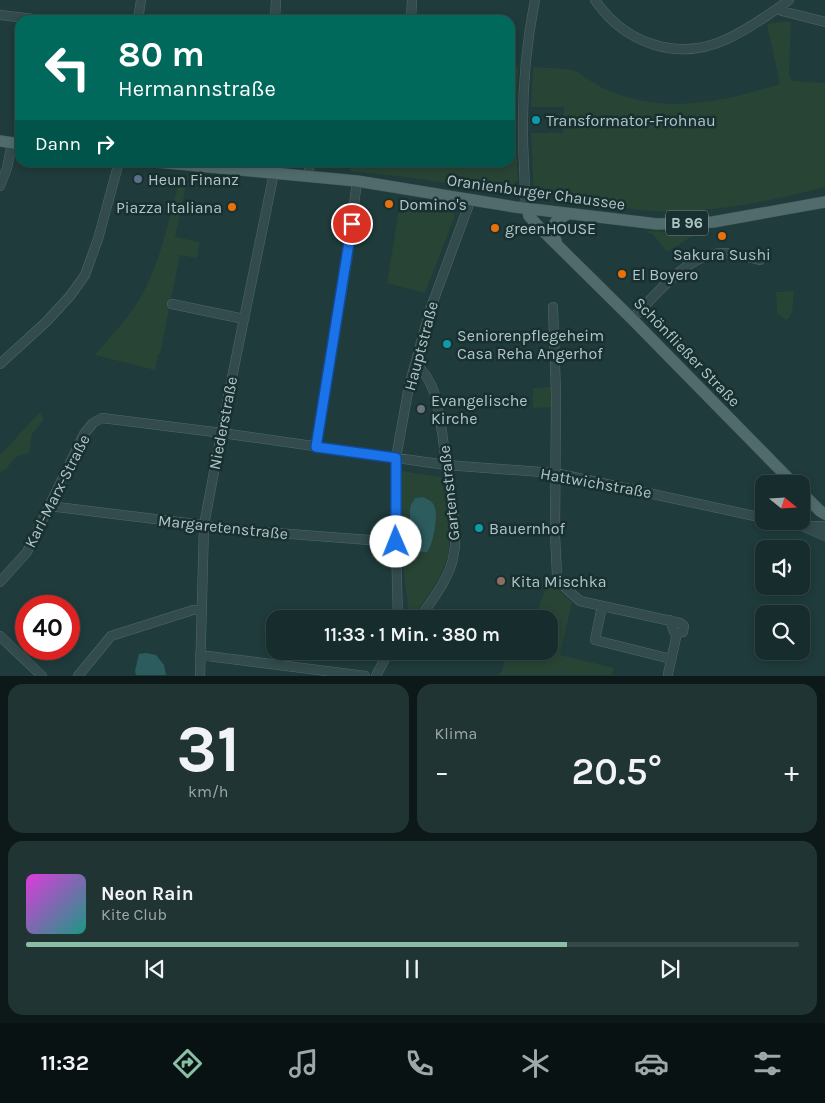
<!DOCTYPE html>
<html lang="de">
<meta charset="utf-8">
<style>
body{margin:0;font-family:Karla,sans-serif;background:#203434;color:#f1f3f6;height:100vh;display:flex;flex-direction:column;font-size:19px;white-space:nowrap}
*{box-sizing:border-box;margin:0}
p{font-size:16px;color:#9ea7a9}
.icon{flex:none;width:28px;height:28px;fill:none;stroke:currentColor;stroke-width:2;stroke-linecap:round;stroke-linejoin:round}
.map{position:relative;height:676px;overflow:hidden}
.sheet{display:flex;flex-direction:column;gap:8px;padding:8px;background:#0d1818;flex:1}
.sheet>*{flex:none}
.hud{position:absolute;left:15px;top:15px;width:500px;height:152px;border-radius:15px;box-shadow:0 2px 8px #0003,0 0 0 1px #364848;background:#00695c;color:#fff;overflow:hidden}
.needle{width:32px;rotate:108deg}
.tools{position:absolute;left:755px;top:475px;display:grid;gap:10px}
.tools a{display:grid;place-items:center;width:55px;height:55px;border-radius:10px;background:#172c2c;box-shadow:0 2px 8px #0003,0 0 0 1px #364848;font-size:25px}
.speed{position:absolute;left:15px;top:595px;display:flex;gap:10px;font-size:25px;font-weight:700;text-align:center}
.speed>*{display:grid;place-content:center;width:65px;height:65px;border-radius:50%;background:#172c2c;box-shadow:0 2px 8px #0003,0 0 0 1px #364848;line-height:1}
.speed .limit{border:8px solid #d22;background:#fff;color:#111}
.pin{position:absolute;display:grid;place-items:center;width:42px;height:42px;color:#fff;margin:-21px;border:2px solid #fff;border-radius:50%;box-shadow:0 1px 5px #0007}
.me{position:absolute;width:55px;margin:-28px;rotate:359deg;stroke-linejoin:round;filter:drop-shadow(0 0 4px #0008)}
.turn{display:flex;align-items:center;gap:18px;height:105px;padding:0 20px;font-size:22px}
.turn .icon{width:65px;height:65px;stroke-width:2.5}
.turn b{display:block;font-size:35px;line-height:42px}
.then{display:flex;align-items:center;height:48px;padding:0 20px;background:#0003;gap:10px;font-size:19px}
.big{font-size:38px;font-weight:600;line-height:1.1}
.sheet .widget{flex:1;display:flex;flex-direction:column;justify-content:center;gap:8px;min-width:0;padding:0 18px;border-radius:15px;background:#203434}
.sheet .dial{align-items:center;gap:0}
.dial b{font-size:65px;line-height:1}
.song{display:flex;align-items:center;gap:15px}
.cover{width:60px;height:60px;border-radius:8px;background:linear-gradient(135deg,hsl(300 70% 55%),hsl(170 70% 35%))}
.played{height:5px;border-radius:2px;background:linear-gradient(90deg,#8abfa5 70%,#364848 70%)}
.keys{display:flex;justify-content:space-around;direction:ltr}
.heat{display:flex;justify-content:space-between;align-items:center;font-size:28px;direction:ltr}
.sheet .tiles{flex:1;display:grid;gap:8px;grid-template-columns:1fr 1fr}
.widget:last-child{grid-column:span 2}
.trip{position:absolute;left:266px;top:610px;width:292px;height:50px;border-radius:15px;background:#172c2c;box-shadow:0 2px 8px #0003,0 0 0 1px #364848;font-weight:600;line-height:50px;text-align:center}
.tabs{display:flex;height:80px;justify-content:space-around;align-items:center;background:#091212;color:#9ea7a9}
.tabs .icon{width:35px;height:35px}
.tabs .on{color:#8abfa5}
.tabs b{font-size:22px;color:#f1f3f6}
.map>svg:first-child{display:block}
.green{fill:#284435;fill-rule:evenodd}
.water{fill:#2c5c5e}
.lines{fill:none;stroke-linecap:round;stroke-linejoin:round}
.minor-casing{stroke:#516869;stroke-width:10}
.major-casing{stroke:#405658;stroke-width:12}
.minor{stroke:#334b4c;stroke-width:9}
.major{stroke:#516b6c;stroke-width:11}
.route-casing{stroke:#114b97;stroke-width:12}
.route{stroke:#1a73e8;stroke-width:9}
.culture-dot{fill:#0f9aa8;stroke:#192f30;stroke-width:2}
.service-dot{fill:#5c6f8a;stroke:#192f30;stroke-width:2}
.food-dot{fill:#e8710a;stroke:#192f30;stroke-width:2}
.worship-dot{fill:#6b7280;stroke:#192f30;stroke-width:2}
.education-dot{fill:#8d6e63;stroke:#192f30;stroke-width:2}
.labels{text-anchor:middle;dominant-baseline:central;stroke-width:5;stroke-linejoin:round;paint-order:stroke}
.shield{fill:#192f30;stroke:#81999a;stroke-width:1}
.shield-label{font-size:15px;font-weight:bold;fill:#aec6c8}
.poi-label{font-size:16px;fill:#aec6c8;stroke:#192f30;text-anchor:start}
.street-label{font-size:16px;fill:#aec6c8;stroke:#192f30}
</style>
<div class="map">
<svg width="825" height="676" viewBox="0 0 825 676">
<rect width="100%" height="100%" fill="#1f3b3b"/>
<path class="green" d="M780,22h11l-2,51 2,8 34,2v104c-56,15 -115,26 -174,24 -22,0 -42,-9 -63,-13 -17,-3 -37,-1 -54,-1l-3,-64h32l1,-26h-33l2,-40c10,1 34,1 42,4 4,1 9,6 13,8 8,6 18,11 27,14 55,21 111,8 165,-9l-13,-60z
M510,66l8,1 -3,58 3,55 -14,12 -90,-14 -64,-7 1,-8 159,-1z
M180,177h8l-13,60 25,5 -3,16 -17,-3 -20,99h-2l-3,16 -60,-15c16,-20 37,-40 49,-64 18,-35 26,-75 36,-114z
M401,198l48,8 6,4 -1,8 -29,75 -38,-10z
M646,231l54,2 -11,5 -22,14 -15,-19 -4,1z
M794,291l-2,22 -5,7 -10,-6 -1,-22z
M551,387l2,20 -20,1v-20z
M40,412l4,7 -12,15 -3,19c-4,1 -10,2 -13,4 -7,5 -7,13 -16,15v-17z
M402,471l39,6c4,22 10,47 8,70 -1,24 -24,52 -37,72h-5l1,-14 -6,-46zM423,497l6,2 6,9 -2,30 -12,14c-8,-8 -14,-37 -10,-47 1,-3 3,-4 4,-7z
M551,577l10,16 11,9 -12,53 54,13 -2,7h-114l4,-4 5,-20h43v-32h-16l14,-36h3z"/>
<path class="water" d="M423,497c5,2 11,5 12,11 3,8 -2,38 -8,44h-6c-7,-7 -14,-37 -10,-47 1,-3 3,-4 4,-7z
M146,653l10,2 8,10 2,10h-30l-1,-4 4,-17z"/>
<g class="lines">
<g class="minor-casing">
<path id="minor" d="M595,0c30,44 83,62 132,39 22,-10 43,-25 62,-39
M780,7l2,4 43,11
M0,15l42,5
M138,20l3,-20
M275,20l1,-20
M411,20l1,-20
M308,176l2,-14
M0,186l7,-18 5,-25
M527,209c-3,-15 -2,-29 -3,-43 -3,-55 0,-112 11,-166
M172,304l72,15
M553,307l3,87 -1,141 2,40 4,9 19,17 100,22 4,3 -1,6 -6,1 -3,-1 -4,-12
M632,319c23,-23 55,-65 90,-66 13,0 26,4 38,7
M0,364l46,-42 24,-26 15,-21 13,-36 21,-77
M415,364c10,7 15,17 19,28 7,23 9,48 12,72 4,31 14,64 7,95 -6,23 -21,41 -34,60
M316,447l31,-187 10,-79
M51,504l6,3 147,18 22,4 170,13
M780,521l22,5 23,10
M807,526h18
M0,582l27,-30 57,-118 9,-11 9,-5 120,15 224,32 109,8 209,45
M602,606l-7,34 76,19
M398,619l-3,-113 1,-48 13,-72 21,-76 38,-103 2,-8
M0,636l42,40
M200,655l165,21
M668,674l9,-41
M78,676l33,-40 82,-26h9
M200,676l4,-151 26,-138 44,-214
M376,676l13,-25"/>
</g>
<g class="major-casing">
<path id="major" d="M0,141l20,3
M157,162l200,19 158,26 142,17 56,-2 112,-20
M527,209l2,7 11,12 92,91 162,165
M556,241c-6,-17 -3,-19 12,-27
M801,492l19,19 5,3
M801,514l3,-5 2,-13
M790,523l2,-2"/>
</g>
<use href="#minor" class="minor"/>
<use href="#major" class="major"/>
</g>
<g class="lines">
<g class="route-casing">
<path id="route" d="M352,224l-36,223 80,11v84"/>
</g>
<use href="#route" class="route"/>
</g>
<g class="culture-dot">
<circle cx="536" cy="120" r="5"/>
<circle cx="447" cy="344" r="5"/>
<circle cx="479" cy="528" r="5"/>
</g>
<circle class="service-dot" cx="138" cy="179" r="5"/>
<g class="food-dot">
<circle cx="389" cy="204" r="5"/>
<circle cx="232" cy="207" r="5"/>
<circle cx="495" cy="228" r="5"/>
<circle cx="722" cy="236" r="5"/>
<circle cx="622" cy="274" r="5"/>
</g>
<circle class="worship-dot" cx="421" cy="409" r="5"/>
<circle class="education-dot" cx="501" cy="581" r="5"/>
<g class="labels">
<rect class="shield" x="666" y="210.5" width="42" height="25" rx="4"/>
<g class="shield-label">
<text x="687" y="223">B 96</text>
</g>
<g class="poi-label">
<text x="546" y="120">Transformator-Frohnau</text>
<text x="148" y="179">Heun Finanz</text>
<text x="399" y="204">Domino's</text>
<text x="222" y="207" text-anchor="end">Piazza Italiana</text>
<text x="505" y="228">greenHOUSE</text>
<text x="722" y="254" text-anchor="middle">Sakura Sushi</text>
<text x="632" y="274">El Boyero</text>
<text x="457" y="335">Seniorenpflegeheim<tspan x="457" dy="18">Casa Reha Angerhof</tspan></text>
<text x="431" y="400">Evangelische<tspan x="431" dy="18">Kirche</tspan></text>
<text x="489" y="528">Bauernhof</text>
<text x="511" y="581">Kita Mischka</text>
</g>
<g class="street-label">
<text transform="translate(536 192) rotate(8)">Oranienburger Chaussee</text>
<text transform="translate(421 346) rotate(-75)">Hauptstraße</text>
<text transform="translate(687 352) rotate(46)">Schönfließer Straße</text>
<text transform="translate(223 423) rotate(-79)">Niederstraße</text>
<text transform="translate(596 483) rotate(10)">Hattwichstraße</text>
<text transform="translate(57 491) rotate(-63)">Karl-Marx-Straße</text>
<text transform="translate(449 493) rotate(-96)">Gartenstraße</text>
<text transform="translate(223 527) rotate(6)">Margaretenstraße</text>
</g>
</g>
</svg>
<div class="tools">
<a><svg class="needle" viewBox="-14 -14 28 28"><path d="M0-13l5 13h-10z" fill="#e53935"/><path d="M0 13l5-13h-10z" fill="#9ea7a9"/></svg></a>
<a><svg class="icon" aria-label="sound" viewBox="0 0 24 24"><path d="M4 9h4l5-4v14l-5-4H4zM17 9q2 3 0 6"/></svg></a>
<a><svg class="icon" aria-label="search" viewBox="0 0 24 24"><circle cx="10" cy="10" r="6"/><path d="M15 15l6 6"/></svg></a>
</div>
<div class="speed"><div class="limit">40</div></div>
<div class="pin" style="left:352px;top:224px;background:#d93025"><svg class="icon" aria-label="arrive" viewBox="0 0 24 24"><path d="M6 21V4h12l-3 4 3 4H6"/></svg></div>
<svg class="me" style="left:396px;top:542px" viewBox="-20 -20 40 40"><circle r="19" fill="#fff"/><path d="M0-13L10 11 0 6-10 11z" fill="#1a73e8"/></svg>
<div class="trip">11:33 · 1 Min. · 380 m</div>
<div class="hud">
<div class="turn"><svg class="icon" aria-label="left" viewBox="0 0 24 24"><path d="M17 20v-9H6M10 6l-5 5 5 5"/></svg><div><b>80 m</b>Hermannstraße</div></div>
<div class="then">Dann<svg class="icon" aria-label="right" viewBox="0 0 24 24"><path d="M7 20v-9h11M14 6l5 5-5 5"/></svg></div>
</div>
</div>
<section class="sheet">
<div class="tiles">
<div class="widget dial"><b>31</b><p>km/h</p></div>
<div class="widget"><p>Klima</p>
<div class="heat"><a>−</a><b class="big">20.5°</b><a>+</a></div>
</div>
<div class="widget">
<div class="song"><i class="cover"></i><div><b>Neon Rain</b><p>Kite Club</p></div></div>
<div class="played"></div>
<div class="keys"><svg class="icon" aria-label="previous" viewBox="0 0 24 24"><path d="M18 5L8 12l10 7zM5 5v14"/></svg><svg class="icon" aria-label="pause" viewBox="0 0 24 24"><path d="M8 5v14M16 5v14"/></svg><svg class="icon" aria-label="next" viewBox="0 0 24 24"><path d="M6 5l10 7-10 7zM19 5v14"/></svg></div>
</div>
</div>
</section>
<nav class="tabs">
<b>11:32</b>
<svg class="icon on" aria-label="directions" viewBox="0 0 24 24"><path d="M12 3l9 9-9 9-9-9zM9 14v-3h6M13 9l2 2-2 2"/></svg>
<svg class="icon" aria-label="music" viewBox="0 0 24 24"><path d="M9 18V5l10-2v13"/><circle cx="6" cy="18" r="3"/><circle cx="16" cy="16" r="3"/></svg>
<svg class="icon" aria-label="phone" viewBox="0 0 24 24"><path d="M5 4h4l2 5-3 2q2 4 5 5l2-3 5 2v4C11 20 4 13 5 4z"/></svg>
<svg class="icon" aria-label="climate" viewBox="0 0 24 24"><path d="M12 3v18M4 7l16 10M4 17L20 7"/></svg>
<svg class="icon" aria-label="car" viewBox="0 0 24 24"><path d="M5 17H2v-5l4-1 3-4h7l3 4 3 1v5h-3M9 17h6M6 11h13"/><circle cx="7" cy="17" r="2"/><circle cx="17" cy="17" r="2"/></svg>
<svg class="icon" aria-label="filters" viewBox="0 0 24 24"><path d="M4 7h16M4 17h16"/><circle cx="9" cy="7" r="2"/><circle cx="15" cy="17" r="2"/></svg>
</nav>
